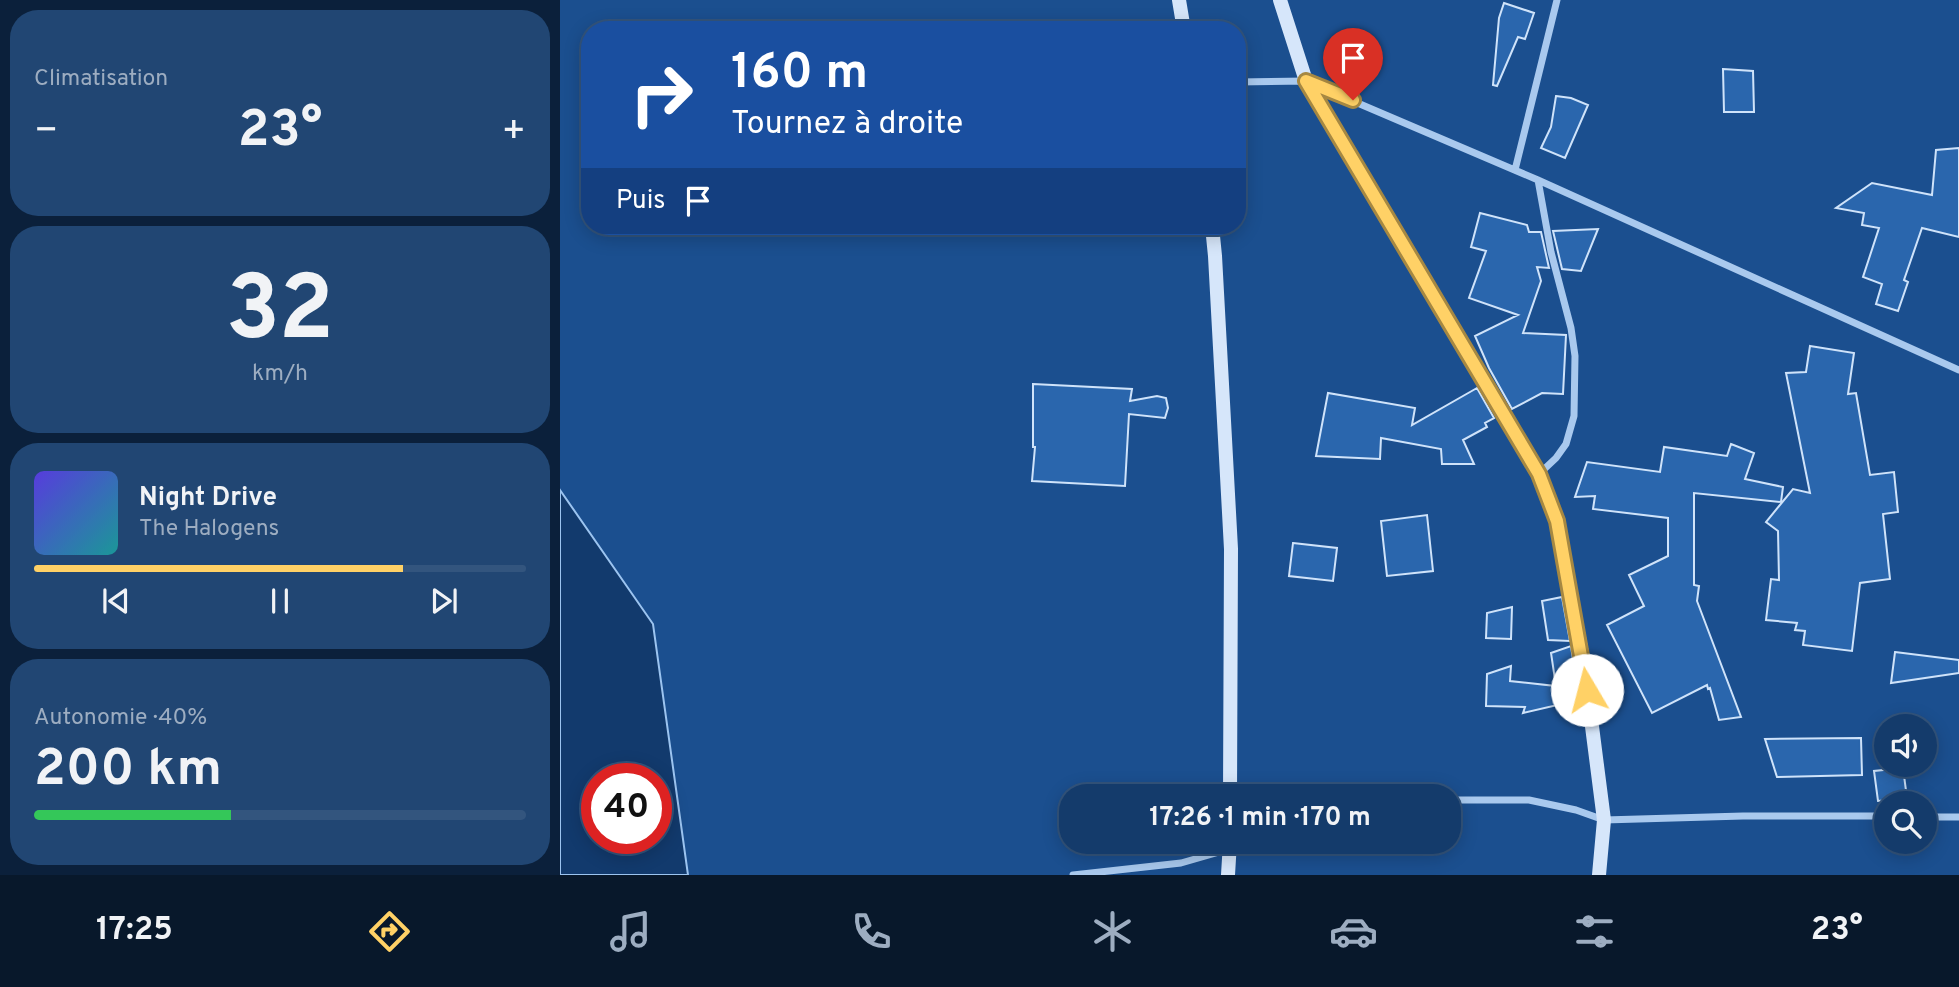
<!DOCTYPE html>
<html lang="fr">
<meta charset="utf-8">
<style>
body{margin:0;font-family:Overpass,sans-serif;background:#214673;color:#f1f3f6;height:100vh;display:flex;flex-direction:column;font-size:26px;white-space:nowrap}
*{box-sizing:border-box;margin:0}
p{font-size:23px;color:#9dadc1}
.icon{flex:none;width:38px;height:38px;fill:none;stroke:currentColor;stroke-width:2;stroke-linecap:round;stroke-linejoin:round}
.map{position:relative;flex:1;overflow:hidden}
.drawer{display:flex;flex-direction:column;gap:10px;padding:10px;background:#0b203b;width:560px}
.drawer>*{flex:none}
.banner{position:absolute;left:21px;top:21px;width:665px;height:214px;border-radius:28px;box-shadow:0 4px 18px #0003,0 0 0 2px #33557e;background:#1a4fa0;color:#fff;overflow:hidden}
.controls{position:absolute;left:1314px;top:714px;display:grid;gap:14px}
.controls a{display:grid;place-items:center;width:63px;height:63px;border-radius:50%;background:#143b6b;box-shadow:0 4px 18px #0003,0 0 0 2px #33557e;font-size:35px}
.speed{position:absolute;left:21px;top:763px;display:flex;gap:14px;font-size:35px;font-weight:700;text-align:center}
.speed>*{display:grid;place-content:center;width:91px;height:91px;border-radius:50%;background:#143b6b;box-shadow:0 4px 18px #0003,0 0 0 2px #33557e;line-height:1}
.speed .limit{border:10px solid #d22;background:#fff;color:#111}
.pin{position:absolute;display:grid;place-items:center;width:60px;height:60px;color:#fff;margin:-72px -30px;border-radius:50% 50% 50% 0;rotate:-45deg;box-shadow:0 0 7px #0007}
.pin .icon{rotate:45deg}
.me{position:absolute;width:77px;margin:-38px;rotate:352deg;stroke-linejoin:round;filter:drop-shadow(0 0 5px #0008)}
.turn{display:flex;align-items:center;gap:24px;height:147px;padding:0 35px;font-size:32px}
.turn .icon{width:91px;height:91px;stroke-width:2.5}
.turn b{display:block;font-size:49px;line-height:60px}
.then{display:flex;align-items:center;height:66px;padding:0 35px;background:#0003;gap:14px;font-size:26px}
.big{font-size:52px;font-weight:700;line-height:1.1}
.drawer .widget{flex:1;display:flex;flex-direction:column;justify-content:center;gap:10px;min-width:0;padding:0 24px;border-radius:28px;background:#214673}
.drawer .dial{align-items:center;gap:0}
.dial b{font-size:91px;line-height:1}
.song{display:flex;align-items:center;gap:21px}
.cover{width:84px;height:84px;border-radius:10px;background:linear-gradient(135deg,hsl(250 70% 55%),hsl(180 70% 35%))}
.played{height:7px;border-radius:4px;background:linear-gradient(90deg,#ffd166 75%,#33557e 75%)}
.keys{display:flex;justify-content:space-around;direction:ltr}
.heat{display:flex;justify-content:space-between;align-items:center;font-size:38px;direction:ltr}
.charge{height:10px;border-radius:5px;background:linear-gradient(90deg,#34c759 40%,#33557e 0)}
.trip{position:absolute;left:499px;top:784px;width:402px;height:70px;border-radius:28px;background:#143b6b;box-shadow:0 4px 18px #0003,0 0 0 2px #33557e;font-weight:700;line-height:70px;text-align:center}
.menu{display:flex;height:112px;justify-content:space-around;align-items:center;background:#08182b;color:#9dadc1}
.menu .icon{width:49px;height:49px}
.menu .current{color:#ffd166}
.menu b{font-size:32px;color:#f1f3f6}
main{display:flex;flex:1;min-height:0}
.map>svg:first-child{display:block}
.water{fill:#123a6d;stroke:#9cc4f0;stroke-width:2;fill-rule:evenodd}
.building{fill:#2a66ad;stroke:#cfe3fa;stroke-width:2}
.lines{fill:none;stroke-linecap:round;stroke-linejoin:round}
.street{stroke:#a9c9ee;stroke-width:7}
.secondary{stroke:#d6e6fa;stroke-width:14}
.route-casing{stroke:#a68842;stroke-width:18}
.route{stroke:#ffd166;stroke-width:12}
</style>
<main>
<section class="drawer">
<div class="widget"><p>Climatisation</p>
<div class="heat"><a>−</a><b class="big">23°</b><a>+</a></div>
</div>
<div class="widget dial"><b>32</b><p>km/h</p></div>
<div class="widget">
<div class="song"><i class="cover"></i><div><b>Night Drive</b><p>The Halogens</p></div></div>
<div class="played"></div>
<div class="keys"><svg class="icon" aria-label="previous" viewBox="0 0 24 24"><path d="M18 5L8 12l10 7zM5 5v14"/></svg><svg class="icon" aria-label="pause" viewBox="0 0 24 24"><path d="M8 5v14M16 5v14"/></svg><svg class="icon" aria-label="next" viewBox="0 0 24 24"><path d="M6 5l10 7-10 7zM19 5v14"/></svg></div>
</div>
<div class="widget"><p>Autonomie · 40%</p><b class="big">200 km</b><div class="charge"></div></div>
</section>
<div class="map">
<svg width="1399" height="875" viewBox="0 0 1399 875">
<rect width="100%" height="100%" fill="#1b4f8f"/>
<path class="water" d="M0,490l93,134 35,251h-128zM37,779h59v59h-59z"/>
<path class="building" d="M944,3l30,10 -9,26 -7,-2 -21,49 -4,-1 6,-67z
M1163,69l30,2 1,41h-30z
M996,96l15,2 17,7 -23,53 -24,-10 10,-21z
M1399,148v89l-37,-9 -18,52 4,2 -10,29 -22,-7 6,-20 -19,-7 16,-49 -17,-3 2,-12 -28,-5 36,-25 60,12 4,-45z
M920,213l47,12 2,7h12l8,36 -12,-1 4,14 -18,52 43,2 -3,59 -21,-1 -30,16 -23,-41 -14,-32 43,-21 -49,-17 17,-47 -15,-4z
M1038,229l-17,42 -19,-2 -9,-38z
M1250,346l44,7 -6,41 8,-1 14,82 24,-3 4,40 -15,2 7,65 -30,4 -8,68 -49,-6 2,-14 -10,-1 2,-7 -31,-3 5,-41 8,1 -1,-49 -12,-9 27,-33 17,4 -24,-120 20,-1z
M473,384l99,5 -2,12 27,-5 9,2 2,10 -3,10 -36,-4 -4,72 -93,-5 3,-34h-2z
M917,388l17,30 -9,5 2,4 -24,13 11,24h-32l-1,-15 -60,-11 -1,21 -64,-3 12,-63 87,15 -3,17z
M1171,444l23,9 -9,26 38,8 -2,15 -87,-9v92l5,1 -2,15 44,116 -22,3 -9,-32 -2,1 -1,-4 -55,28 -45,-88 37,-19 -15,-31 39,-19v-38l-75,-9 2,-13 -20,1 12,-35 73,10 4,-25 63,9z
M867,515l6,56 -46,5 -6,-55z
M733,543l44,5 -4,33 -44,-5z
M1002,597l8,44 -22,-1 -6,-39z
M952,607l-1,32 -25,-1 1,-25z
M1011,646l8,54 -56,13 2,-6 -39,-1 1,-32 24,-8 -1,15 46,5 -5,-33z
M1335,652l64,8v13l-68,10z
M1301,738l1,37 -85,2 -12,-38z
M1343,768l4,30 -29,3 -4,-30z"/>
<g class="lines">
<path class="street" d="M677,82l69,-1 232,99 421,190
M955,170l42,-170
M978,180l13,72 20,76 4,28 -1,60 -8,28 -10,14 -17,16
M889,800h80l47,10 28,10 139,-4h143
M1365,817h34
M513,875l108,-12 73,-21"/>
<path class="secondary" d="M619,0l5,30
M720,0l26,81 233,393 18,47 27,143 20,156 -5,55
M652,226l3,30 16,293 -1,247
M668,875l2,-33"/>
</g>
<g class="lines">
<g class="route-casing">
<path id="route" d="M793,100l-47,-19 233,393 18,47 30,169"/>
</g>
<use href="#route" class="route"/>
</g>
</svg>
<div class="controls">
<a><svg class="icon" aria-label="sound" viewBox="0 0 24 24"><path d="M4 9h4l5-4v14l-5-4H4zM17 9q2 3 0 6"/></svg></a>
<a><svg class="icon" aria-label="search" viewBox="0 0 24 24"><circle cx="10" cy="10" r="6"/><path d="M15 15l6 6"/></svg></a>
</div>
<div class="speed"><div class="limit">40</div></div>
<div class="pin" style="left:793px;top:100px;background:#d93025"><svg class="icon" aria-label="arrive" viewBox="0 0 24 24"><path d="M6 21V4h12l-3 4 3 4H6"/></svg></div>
<svg class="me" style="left:1027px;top:690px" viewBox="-20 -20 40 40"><circle r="19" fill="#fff"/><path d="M0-13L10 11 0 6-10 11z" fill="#ffd166"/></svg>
<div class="trip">17:26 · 1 min · 170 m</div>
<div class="banner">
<div class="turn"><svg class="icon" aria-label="right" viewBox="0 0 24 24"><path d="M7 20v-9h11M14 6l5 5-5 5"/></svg><div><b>160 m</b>Tournez à droite</div></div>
<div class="then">Puis<svg class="icon" aria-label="arrive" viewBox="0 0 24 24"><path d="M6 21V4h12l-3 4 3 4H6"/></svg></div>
</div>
</div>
</main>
<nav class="menu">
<b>17:25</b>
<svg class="icon current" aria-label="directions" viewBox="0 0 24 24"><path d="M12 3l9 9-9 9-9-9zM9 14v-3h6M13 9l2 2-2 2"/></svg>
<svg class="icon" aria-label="music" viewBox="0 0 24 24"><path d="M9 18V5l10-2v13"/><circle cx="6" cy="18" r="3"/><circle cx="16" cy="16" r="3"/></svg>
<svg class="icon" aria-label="phone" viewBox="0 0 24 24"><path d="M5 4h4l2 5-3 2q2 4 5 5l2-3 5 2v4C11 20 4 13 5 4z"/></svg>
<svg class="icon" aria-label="climate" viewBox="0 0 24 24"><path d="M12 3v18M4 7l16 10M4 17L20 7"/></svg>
<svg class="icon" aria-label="car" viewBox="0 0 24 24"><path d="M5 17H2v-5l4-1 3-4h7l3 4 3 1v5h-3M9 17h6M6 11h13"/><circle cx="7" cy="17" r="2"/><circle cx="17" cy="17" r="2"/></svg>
<svg class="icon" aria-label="filters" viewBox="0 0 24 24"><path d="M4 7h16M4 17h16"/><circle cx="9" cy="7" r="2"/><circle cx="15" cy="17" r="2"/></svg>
<b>23°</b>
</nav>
